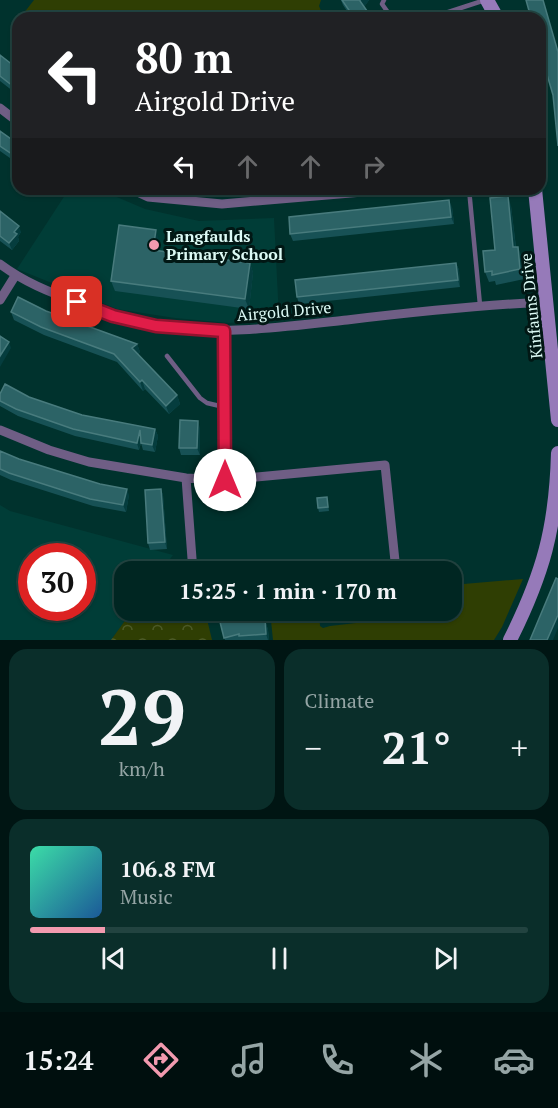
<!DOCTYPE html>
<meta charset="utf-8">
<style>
body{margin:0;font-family:"PT Serif",serif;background:#0a2e2a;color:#f1f3f6;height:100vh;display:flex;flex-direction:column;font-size:22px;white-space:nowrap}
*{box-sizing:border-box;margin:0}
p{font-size:20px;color:#95a5a5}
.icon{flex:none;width:33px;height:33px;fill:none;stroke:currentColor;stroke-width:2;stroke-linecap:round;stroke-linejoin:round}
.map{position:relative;height:640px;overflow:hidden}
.panel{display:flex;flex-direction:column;gap:9px;padding:9px;background:#001513;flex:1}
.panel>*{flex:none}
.top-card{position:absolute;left:12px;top:12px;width:534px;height:183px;border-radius:18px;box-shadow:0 2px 4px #0004,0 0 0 2px #224340;background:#202124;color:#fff;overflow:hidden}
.speed{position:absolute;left:18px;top:543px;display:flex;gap:12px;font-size:30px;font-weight:700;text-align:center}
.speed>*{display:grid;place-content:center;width:78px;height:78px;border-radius:50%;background:#002622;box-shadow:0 2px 4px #0004,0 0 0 2px #224340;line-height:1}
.speed .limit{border:9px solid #d22;background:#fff;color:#111}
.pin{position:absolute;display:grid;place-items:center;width:51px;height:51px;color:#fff;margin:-26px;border-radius:12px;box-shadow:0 3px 9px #0006}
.me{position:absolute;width:66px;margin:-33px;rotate:0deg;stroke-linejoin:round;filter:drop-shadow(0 0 4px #0008)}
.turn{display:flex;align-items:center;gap:21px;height:126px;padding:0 24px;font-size:27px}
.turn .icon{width:78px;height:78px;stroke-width:2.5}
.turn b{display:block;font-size:42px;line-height:51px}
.lanes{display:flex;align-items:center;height:57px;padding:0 24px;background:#0003;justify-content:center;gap:30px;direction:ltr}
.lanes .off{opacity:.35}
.big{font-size:45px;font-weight:600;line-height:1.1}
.panel .widget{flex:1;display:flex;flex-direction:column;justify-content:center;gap:9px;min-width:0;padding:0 21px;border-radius:18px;background:#0a2e2a}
.panel .dial{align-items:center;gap:0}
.dial b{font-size:78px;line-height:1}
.song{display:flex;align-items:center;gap:18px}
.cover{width:72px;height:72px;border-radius:9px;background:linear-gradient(135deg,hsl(160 70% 55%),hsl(210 70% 35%))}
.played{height:6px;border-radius:3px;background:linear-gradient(90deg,#f29aaf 15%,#224340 15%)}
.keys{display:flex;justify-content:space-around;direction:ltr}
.heat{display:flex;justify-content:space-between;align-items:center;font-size:33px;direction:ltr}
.panel .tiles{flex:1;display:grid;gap:9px;grid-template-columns:1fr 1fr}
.widget:last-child{grid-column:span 2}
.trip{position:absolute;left:114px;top:561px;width:348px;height:60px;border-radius:18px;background:#002622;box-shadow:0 2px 4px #0004,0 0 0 2px #224340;font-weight:600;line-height:60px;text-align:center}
.menu{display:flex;height:96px;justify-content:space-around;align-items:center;background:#000f0e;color:#95a5a5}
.menu .icon{width:42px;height:42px}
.menu .current{color:#f29aaf}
.menu b{font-size:27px;color:#f1f3f6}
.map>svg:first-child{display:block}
.built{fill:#003d37;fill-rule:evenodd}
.forest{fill:url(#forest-crowns)}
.park{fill:#2f3e03}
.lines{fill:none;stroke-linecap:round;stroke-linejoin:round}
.lane{stroke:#6f5e85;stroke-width:4.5}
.street{stroke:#6f5e85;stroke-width:9}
.secondary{stroke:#967ab9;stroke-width:14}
.wall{fill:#175155}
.shaded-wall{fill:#053d3e}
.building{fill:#2c6366;stroke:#487b7d;stroke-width:1.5}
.route-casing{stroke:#92132f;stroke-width:15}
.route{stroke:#e11d48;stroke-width:10}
.poi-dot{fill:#f29aaf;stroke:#011714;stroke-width:2}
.labels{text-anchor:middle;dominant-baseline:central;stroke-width:6;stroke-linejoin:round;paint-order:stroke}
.poi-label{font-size:16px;font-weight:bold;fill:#dcfaf5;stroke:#011714;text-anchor:start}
.street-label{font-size:16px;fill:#dcfaf5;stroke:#011714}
</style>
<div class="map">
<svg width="558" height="640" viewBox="0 0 558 640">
<defs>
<pattern id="forest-crowns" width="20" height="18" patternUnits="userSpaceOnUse" patternTransform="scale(1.5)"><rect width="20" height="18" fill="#2f3e03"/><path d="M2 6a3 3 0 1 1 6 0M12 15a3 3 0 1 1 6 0" fill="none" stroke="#4d5b28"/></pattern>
</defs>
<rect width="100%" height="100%" fill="#00322d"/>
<path class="built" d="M69,189h29l47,20 54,12 75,-3 5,100 -50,5 -54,-5 -58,-9 -100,-40z
M0,505l10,6 163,44 -12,16 -37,1v38l8,1 -21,29h-111zM32,556h50v52h-50z"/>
<path class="forest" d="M132,611h73l7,29h-101z"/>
<path class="park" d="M34,0h287l-2,6 5,12h-304z
M523,579l-21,48 -8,13h-221l-3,-29h49l1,15 3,2 7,-2 78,-9 -1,-6 45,-1v-25z"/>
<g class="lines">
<path class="lane" d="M384,0l-2,4 10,14
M430,18l55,-18
M469,189l11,116
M167,356l33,42 7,5 17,4"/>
<path class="street" d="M0,108l18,14
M131,189l17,8 74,7 176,-15
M0,264c24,18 49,28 77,38 26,10 52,20 79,24 63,10 128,1 191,-6 67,-8 133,-15 200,-18
M0,300l15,-24
M224,331l1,149
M0,430l49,20 40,12 97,16 39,2 160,-15 10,96
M186,478l7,94"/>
<path class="secondary" d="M487,0l10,18
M535,189l23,231
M510,640c33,-66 46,-112 48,-187"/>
</g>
<path class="wall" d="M341,0h28l-5,7 8,11h-23l-1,-3 1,-1 -6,-9z
M0,55l18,14v26l-18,-14z
M0,131l18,13v30l-4,-8 3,-3 -17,-12z
M511,206l5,41 6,10 2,22 -28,6 -1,-4 -6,1 -4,-10 10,-22z
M452,207l2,17 -161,17 -3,-7z
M0,211l21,21 -3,5 1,4 -7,9 -12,-9z
M159,240l-1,11 92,12 3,10 -4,36 -134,-18 -4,-10z
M456,263l3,7 1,17 -161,17 -2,-7z
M46,311l91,33 3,8 -2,2 39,41 3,9 -11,10 -24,-25 -2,2 -26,-29 -73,-27 -30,-15 -3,-8z
M0,394l29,3 53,18 73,14 3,7 -3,16 -12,-2 -2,-7 -2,7 -64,-14 -57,-20 -18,-10z
M200,428v27h-19l-2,-7z
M0,451l19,8 110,36 -3,17 -33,-6 -82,-26 -11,-5z
M161,489l2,6 4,54 -17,1 -2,-7z
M327,497l2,14 -10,1 -1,-4z
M219,618l17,4 29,-3 3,11 1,10h-44z"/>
<path class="shaded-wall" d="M360,0h9l-6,9 -3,-8z
M508,196l3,10 6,52 -4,-11z
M449,200l3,7 2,17 -3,-7z
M19,226l2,6 -3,5 1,4 -7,9 -3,-7 5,-11z
M156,230l3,10 -2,21 -4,-11z
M518,247l4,10 2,22 -4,-10z
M250,263l3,10 -4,36 -4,-10z
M456,263l3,7 1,17 -2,-7z
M9,342l2,6 -11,19v-11z
M137,344l3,8 -5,4 -3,-8z
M142,380l3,9 -2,2 -3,-9z
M177,395l3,9 -11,10 -3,-8z
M198,421l2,7v27l-3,-7z
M155,429l3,7 -3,16 -3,-7z
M140,430l2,7 -3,13 -2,-7z
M127,489l2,6 -3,17 -3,-7z
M161,489l2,6 4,54 -2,-7z
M558,615v13l-5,12h-6z
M265,619l3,11 1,10h-1l-2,-6z"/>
<path class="building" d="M342,0h18v1l12,17h-21l-3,-3 3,-2z
M526,0h17l15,52v94l-5,-51 -13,-44v-33h-9z
M462,12l2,6h-22z
M0,55l18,14v21l-18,-14z
M0,131l18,13v14l-18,-12z
M18,161v8l-4,-3z
M508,196l5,51h5l2,22 -28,6v-4l-7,1 -2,-21 12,-1 -5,-52z
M449,200l2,17 -161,17 -1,-17z
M0,211l19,15 -5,6 3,2 -8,9 -9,-7z
M119,225l37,5 -3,20 97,13 -5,36 -134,-18z
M456,263l2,17 -161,17 -2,-17z
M18,297l28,14 91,33 -5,4 45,47 -11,11 -24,-26 -2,2 -26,-28 -73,-27 -30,-15z
M0,336l9,6 -9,14z
M5,384l24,13 53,18 73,14 -3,16 -11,-2 -1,-13 -3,13 -64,-14 -57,-20 -16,-8v-7z
M180,420l18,1 -1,27h-18z
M0,451l19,8 81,25 27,5 -4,16 -33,-6 -81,-26 -9,-4z
M161,489l4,53 -17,1 -3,-53z
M327,497l1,10 -10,1 -1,-10z
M556,578l2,1v36l-11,25h-17z
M233,614l3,8 29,-3 1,15 -27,2v-2l-15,4 -5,-20z"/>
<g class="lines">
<g class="route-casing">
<path id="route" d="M77,302l36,14 43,10 68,5 1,149"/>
</g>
<use href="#route" class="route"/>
</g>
<circle class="poi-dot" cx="154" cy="245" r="6"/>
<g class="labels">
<g class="poi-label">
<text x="166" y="236">Langfaulds<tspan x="166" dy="18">Primary School</tspan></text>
</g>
<g class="street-label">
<text transform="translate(531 306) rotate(-96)">Kinfauns Drive</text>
<text transform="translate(284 311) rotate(-5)">Airgold Drive</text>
</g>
</g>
</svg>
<div class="speed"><div class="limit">30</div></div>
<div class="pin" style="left:77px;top:302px;background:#d93025"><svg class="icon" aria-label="arrive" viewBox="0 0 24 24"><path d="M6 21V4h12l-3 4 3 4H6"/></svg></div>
<svg class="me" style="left:225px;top:480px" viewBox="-20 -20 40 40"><circle r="19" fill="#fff"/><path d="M0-13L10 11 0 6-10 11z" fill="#e11d48"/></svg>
<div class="trip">15:25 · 1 min · 170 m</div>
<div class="top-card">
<div class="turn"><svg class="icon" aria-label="left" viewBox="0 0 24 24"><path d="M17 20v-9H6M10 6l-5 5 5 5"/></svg><div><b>80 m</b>Airgold Drive</div></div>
<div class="lanes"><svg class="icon" aria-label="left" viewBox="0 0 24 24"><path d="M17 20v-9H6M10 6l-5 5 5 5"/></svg><svg class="icon off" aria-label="ahead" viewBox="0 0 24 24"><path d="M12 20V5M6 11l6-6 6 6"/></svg><svg class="icon off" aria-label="ahead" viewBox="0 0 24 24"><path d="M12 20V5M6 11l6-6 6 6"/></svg><svg class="icon off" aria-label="right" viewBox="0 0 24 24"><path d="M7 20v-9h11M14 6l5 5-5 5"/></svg></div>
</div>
</div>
<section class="panel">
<div class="tiles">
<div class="widget dial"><b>29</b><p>km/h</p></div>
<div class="widget"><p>Climate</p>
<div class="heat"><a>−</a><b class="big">21°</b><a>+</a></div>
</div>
<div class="widget">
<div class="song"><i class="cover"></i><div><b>106.8 FM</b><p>Music</p></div></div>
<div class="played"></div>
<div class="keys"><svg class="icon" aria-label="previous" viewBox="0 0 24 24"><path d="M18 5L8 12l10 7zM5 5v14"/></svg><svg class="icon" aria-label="pause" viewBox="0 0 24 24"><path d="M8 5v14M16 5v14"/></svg><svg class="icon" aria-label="next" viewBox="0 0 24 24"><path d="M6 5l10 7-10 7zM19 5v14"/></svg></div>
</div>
</div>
</section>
<nav class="menu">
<b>15:24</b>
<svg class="icon current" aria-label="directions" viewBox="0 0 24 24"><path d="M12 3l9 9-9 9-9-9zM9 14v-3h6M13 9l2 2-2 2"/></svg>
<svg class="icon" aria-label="music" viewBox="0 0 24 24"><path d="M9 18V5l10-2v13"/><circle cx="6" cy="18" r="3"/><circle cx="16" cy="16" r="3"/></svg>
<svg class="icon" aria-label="phone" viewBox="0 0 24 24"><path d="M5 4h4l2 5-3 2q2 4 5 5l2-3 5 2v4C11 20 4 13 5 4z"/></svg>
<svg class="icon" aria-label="climate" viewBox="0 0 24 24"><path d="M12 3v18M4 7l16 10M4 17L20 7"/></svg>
<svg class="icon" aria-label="car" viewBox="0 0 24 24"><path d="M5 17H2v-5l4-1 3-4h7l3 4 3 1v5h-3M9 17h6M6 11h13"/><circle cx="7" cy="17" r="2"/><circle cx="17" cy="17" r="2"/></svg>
</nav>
